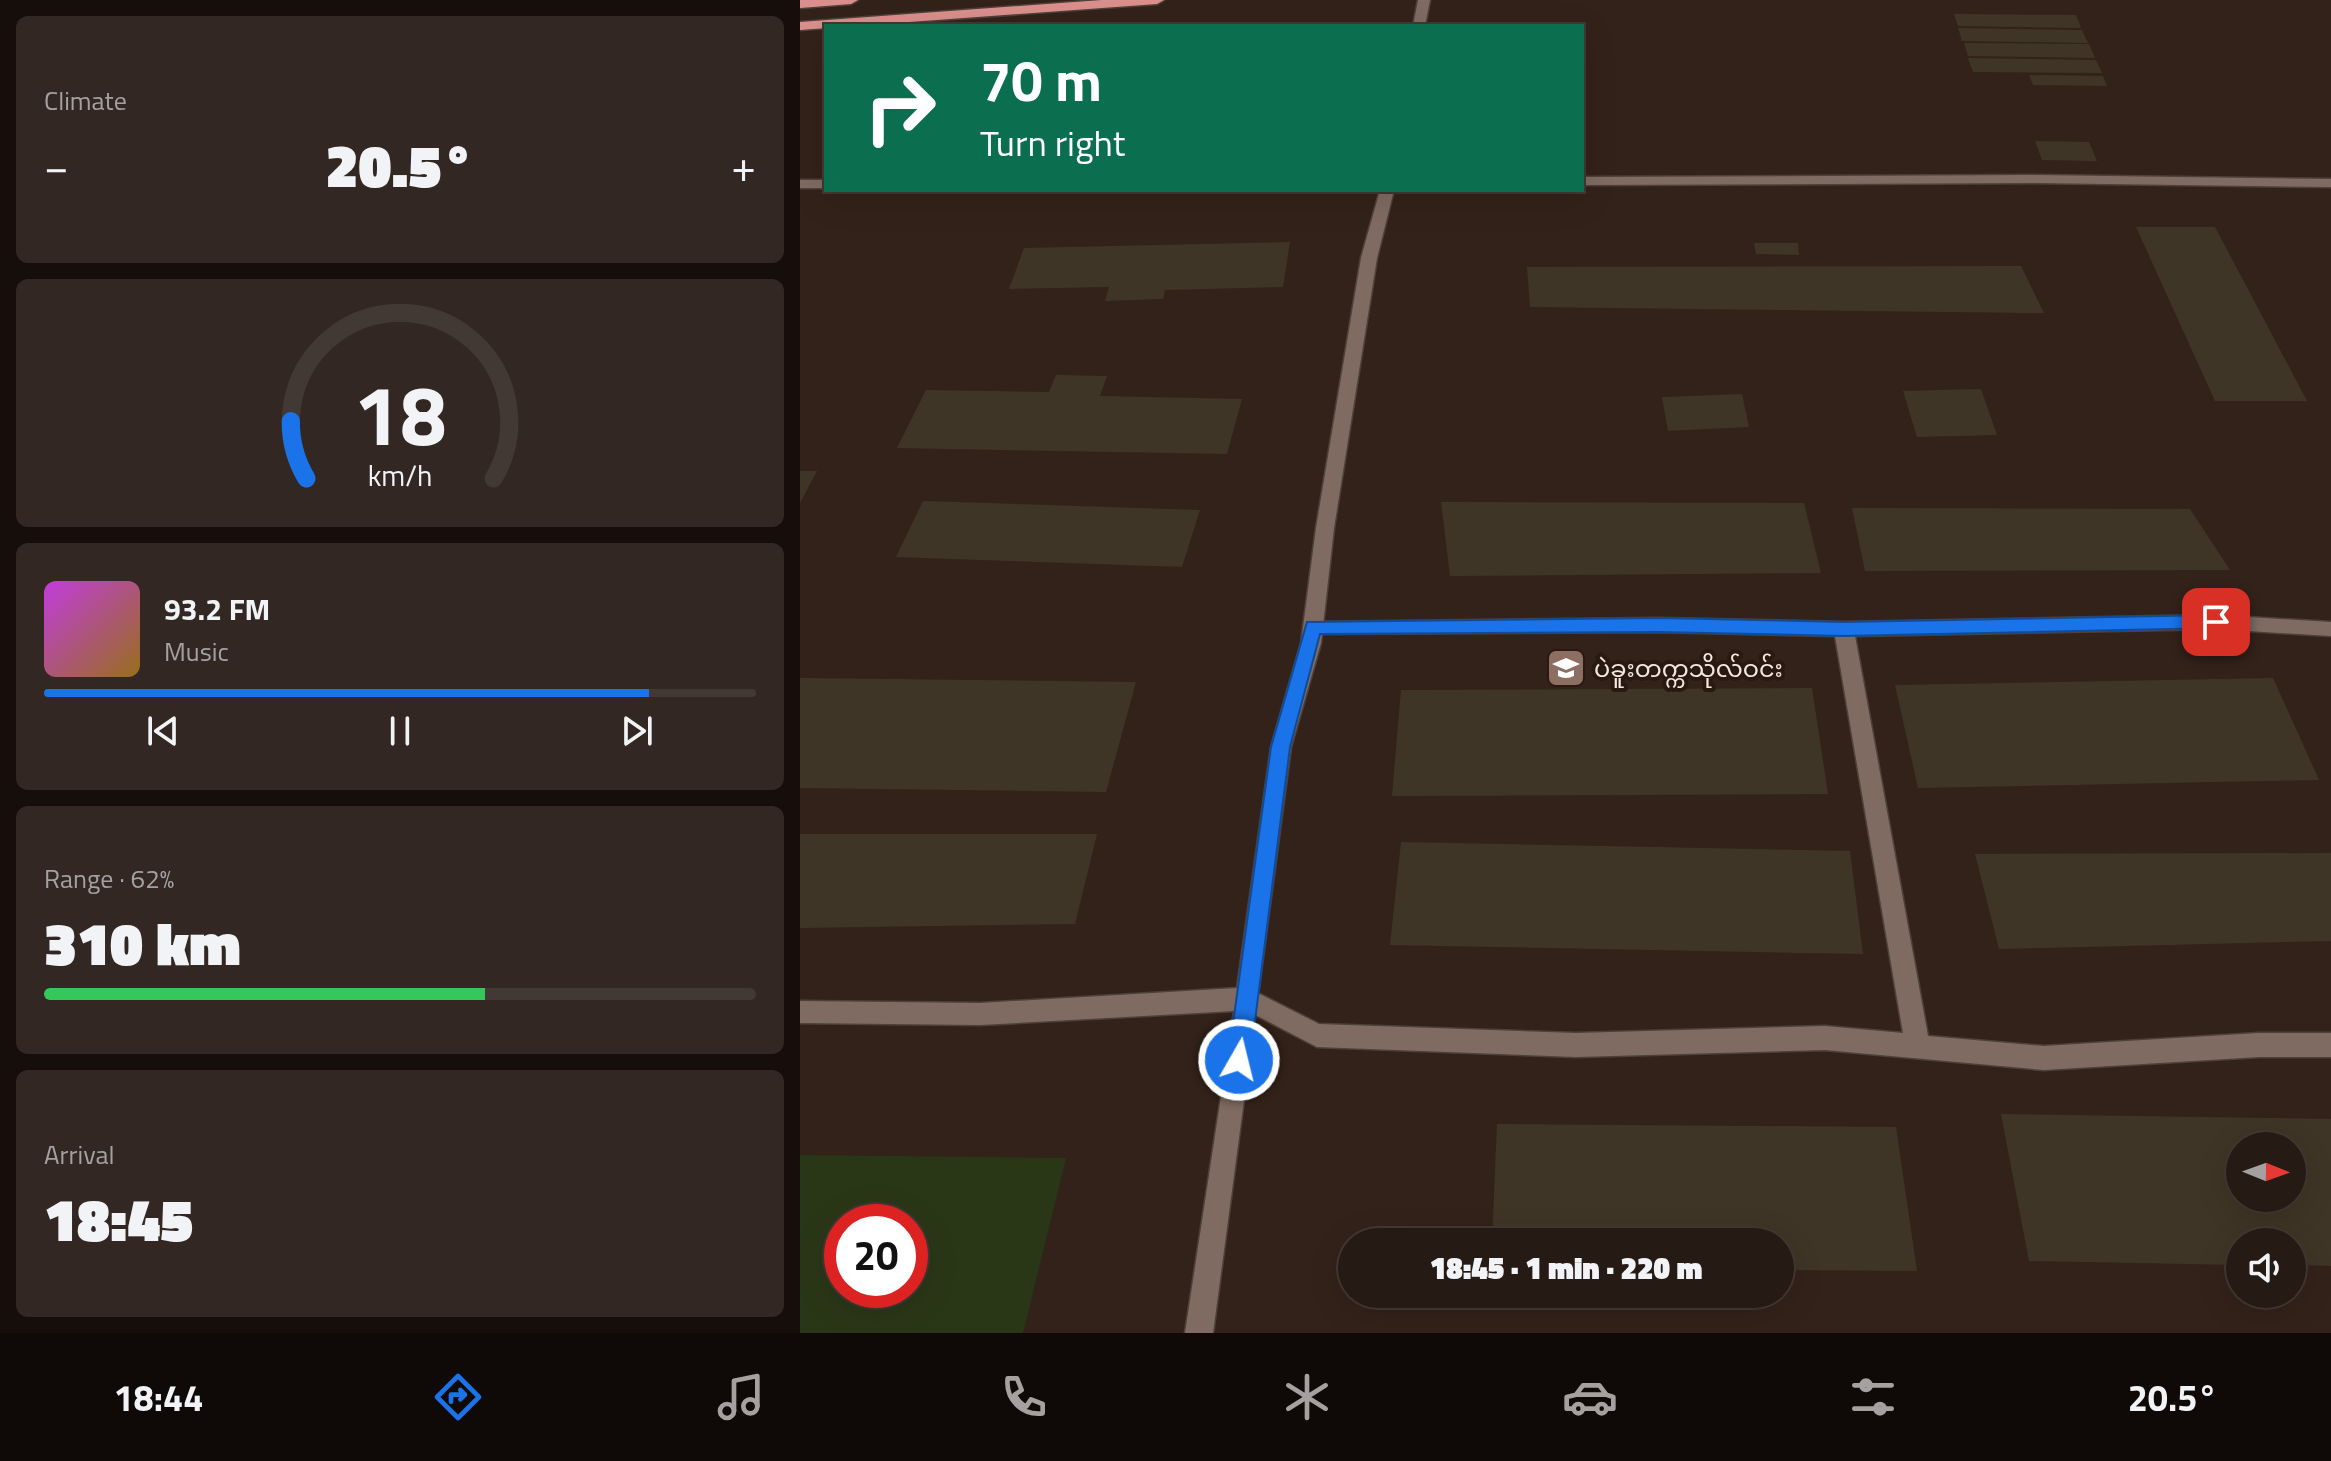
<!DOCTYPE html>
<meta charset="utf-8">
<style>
body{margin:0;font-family:"Titillium Web","Noto Sans Myanmar",sans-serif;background:#322722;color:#f1f3f6;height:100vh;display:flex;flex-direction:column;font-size:30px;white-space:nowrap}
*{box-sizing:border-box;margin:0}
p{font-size:26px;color:#a4a1a0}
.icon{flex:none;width:44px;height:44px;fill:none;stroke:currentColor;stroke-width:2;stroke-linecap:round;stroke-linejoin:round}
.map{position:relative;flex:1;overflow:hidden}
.drawer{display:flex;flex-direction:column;gap:16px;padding:16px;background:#150e0b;width:800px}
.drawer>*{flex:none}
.hud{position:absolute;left:24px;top:24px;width:760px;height:168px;border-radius:0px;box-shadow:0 8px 32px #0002,0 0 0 2px #423834;background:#0b6e4f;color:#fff;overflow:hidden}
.needle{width:52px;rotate:91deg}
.controls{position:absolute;left:1426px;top:1132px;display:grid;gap:16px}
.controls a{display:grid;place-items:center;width:80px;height:80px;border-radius:50%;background:#261a14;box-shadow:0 8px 32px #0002,0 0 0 2px #423834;font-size:40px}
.speed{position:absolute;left:24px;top:1204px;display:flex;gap:16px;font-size:40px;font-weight:700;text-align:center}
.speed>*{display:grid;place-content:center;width:104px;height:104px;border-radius:50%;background:#261a14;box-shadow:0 8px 32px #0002,0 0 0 2px #423834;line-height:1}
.speed .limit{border:12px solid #d22;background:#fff;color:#111}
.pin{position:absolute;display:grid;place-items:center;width:68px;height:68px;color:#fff;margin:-34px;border-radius:16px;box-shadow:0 4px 12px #0006}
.me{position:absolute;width:88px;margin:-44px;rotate:8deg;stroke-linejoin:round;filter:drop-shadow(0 0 6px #0008)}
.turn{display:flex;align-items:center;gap:28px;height:168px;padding:0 24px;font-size:36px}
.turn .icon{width:104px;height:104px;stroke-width:2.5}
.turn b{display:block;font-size:56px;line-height:68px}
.big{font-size:60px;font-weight:800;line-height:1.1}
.drawer .widget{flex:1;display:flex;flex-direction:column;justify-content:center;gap:12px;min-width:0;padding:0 28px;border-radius:12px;background:#322722}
.drawer .dial{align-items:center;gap:0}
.dial svg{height:208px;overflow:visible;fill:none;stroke:#423834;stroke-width:7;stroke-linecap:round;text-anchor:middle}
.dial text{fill:#f1f3f6;stroke:none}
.song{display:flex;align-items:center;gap:24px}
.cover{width:96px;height:96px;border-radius:12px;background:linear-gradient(135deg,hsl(290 70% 55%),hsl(40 70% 35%))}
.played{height:8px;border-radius:4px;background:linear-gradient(90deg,#1a73e8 85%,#423834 85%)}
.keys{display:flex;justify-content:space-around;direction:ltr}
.heat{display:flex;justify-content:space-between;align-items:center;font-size:44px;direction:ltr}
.charge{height:12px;border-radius:6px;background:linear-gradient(90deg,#34c759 62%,#423834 0)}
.trip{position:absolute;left:538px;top:1228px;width:456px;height:80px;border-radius:40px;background:#261a14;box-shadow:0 8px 32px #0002,0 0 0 2px #423834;font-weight:800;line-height:80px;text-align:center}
.dock{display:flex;height:128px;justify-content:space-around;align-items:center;background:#0f0a08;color:#a4a1a0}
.dock .icon{width:56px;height:56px}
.dock .current{color:#1a73e8}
.dock b{font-size:36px;color:#f1f3f6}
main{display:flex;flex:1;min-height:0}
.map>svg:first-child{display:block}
.green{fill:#2a3717;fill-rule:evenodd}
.building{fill:#3f3526;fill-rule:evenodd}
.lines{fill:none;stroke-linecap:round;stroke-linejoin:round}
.service-casing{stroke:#4e403a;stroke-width:3}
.minor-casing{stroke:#4e403a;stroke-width:3}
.trunk-casing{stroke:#4e403a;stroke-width:3}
.service{fill:#7f6b62;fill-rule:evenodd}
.minor{fill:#7f6b62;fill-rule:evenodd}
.trunk{fill:#da8f8c;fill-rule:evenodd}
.route{fill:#1a73e8;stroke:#114b97;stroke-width:2}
.labels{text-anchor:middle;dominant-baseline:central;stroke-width:8;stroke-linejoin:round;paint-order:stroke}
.poi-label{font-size:24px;fill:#f4e8e3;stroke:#291911;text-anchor:start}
</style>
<main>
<section class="drawer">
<div class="widget"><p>Climate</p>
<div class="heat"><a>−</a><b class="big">20.5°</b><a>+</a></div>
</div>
<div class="widget dial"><svg viewBox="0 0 100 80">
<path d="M14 69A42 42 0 1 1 86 69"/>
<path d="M14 69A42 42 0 0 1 8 47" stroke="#1a73e8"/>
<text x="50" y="56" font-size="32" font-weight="700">18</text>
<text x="50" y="72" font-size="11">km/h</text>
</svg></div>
<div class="widget">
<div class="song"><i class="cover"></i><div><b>93.2 FM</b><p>Music</p></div></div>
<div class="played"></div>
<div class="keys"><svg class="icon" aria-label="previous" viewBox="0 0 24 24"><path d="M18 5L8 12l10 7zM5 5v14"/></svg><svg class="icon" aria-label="pause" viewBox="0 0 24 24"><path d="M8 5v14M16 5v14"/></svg><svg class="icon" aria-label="next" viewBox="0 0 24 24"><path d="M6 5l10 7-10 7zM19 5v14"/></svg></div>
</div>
<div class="widget"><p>Range · 62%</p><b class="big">310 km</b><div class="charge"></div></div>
<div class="widget"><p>Arrival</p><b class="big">18:45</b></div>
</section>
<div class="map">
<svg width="1531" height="1333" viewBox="0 0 1531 1333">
<rect width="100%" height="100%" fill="#33221a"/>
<path class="green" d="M0,1155l266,3 -43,175h-223zM42,1222h68v68h-68z"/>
<path class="building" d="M1154,14l122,1 5,13 -123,-2z
M1158,28l124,2 6,13 -126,-2z
M1164,43l125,1 6,14 -127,-2z
M1168,58l128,2 6,13 -129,-1z
M1229,75l74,1 4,10 -74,-1z
M1235,141l54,1 8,19 -55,-1z
M1336,227h79l92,174h-92z
M490,242l-7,45 -118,3 -2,9 -58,2 4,-14 -100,2 15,-41z
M954,243h44l1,12 -43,-1z
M1221,266l23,47 -514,-6 -3,-40z
M256,375l51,1 -7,20 142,3 -15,55 -330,-6 29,-58 123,2z
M1181,389l16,46 -80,2 -14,-46z
M942,394l7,33 -81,4 -6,-34z
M0,471h17l-17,32z
M123,501l277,9 -18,57 -286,-10z
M641,502l363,1 17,70 -371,3z
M1052,508l338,1 40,61 -365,1z
M0,678l336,4 -30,110 -306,-4z
M1473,678l46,102 -401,8 -23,-103z
M1012,688l16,106 -436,2 9,-106z
M0,834h297l-22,90 -275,4z
M601,842l449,9 13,103 -473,-9z
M1531,853v88l-332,8 -24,-95z
M1201,1114l330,5v147l-39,-1v-23h-52v23l-211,-4zM1440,1146h52v52h-52z
M697,1124l399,3 21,144 -137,-1v-28h-288z"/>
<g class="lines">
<g class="service-casing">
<path id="service" d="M618,0h12l-5,26h-12z
M0,180h26v8h-26z
M580,190h14l-17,68 -43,270 -13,115 -30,104 -78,586h-28l49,-322 -254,14 -180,-2v-22l180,2 257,-15 34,-241 30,-104 15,-115 45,-270z"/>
</g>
<g class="minor-casing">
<path id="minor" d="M1235,175l296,4v8l-296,-4 -453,2v-8z
M1416,615l115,7v14l-115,-7 -361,7 73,400 116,10 215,-13h72v24h-72l-215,13 -219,-20 -249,7 -259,-10 -77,-40 -4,-8 4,-8 8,-3 71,36 257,9 249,-7 78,7 -68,-397 -177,-4 -345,2 -7,-2 -3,-5 3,-5 352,-4 186,4z"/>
</g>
<g class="trunk-casing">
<path id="trunk" d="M0,0h58l-7,4 -51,4z
M302,0h62l-7,4 -357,26v-8z"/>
</g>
<use href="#service" class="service"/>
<use href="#minor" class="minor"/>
<use href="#trunk" class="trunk"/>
</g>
<path class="route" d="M1416,615l9,7 -9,6 -372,8 -186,-4 -338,2 -30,113 -40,313 -3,8 -8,3 -8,-3 -3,-8 43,-313 36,-125 351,-4 186,4z"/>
<defs>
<g id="university-square" transform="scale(2)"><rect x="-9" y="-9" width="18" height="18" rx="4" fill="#8d6e63" stroke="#291911"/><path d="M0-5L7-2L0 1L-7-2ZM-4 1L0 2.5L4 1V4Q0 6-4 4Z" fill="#fff"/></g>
</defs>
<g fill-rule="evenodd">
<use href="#university-square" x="766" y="668"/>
</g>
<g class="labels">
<g class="poi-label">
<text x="794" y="668">ပဲခူးတက္ကသိုလ်ဝင်း</text>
</g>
</g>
</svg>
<div class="controls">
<a><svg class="needle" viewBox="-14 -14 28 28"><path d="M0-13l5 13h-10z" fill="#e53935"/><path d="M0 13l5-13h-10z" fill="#a4a1a0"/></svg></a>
<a><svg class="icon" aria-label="sound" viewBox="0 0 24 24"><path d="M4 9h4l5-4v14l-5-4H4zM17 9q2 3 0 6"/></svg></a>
</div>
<div class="speed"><div class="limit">20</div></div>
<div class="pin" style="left:1416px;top:622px;background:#d93025"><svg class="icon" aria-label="arrive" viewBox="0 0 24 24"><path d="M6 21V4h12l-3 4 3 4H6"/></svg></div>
<svg class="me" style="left:439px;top:1060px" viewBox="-20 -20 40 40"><circle r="17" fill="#1a73e8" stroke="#fff" stroke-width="3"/><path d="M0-11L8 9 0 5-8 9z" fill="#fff"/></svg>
<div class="trip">18:45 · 1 min · 220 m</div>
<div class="hud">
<div class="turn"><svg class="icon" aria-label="right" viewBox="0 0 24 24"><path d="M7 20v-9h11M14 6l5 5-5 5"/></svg><div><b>70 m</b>Turn right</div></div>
</div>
</div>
</main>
<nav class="dock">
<b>18:44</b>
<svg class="icon current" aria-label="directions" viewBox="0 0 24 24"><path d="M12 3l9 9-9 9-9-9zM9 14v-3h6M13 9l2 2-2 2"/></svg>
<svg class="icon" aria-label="music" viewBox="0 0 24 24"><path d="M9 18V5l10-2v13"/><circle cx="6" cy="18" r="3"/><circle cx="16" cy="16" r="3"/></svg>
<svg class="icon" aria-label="phone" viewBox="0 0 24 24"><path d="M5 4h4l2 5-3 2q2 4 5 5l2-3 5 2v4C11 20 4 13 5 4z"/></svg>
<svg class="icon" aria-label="climate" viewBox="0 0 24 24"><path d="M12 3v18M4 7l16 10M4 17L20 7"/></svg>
<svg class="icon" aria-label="car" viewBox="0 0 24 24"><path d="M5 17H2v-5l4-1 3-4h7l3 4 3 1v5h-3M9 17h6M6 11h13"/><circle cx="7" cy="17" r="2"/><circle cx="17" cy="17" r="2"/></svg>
<svg class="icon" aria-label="filters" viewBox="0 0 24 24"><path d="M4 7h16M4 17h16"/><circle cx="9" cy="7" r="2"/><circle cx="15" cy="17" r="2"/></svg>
<b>20.5°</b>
</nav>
